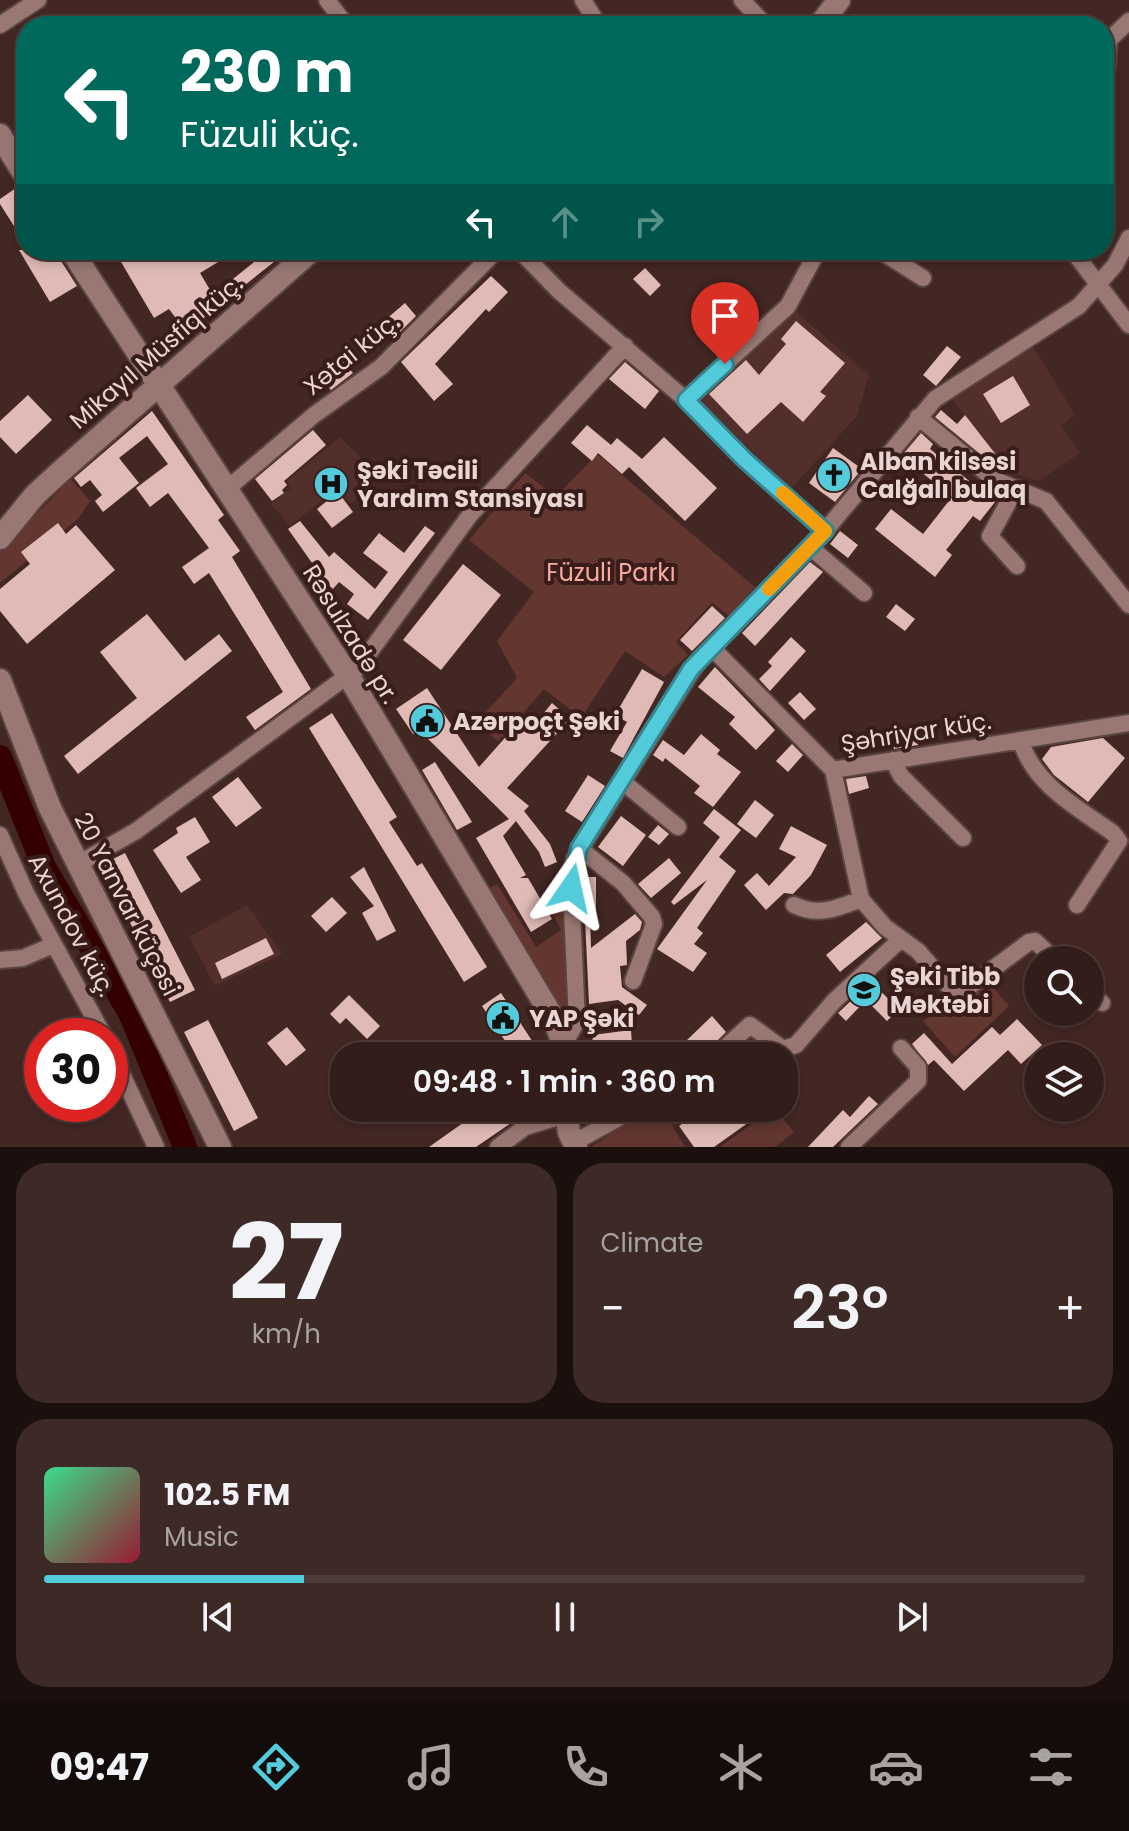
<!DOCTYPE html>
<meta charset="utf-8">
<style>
body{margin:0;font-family:Poppins,sans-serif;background:#3d2a27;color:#f1f3f6;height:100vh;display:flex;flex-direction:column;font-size:30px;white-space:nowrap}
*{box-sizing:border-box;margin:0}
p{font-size:26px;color:#a8a2a2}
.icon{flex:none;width:44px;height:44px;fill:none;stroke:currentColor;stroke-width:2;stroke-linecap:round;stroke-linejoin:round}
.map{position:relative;height:1147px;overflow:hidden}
.panel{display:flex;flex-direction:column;gap:16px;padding:16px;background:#1c100e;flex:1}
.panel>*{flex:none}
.top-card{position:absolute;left:16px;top:16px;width:1098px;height:244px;border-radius:32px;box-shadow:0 4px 12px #0003,0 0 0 2px #4d3b39;background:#00695c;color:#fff;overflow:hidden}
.buttons{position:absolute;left:1024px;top:946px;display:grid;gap:16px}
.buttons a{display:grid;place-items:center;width:80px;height:80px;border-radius:50%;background:#321d1a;box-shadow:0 4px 12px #0003,0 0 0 2px #4d3b39;font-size:40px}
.speed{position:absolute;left:24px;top:1018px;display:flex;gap:16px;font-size:40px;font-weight:700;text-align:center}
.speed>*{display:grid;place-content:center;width:104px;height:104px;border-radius:50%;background:#321d1a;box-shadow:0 4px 12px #0003,0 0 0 2px #4d3b39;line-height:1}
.speed .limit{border:12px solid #d22;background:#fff;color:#111}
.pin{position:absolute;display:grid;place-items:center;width:68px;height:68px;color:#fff;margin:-82px -34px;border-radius:50% 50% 50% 0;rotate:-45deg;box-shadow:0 0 8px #0007}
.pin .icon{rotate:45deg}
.me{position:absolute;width:88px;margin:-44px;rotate:11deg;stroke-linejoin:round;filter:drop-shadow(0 0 6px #0008)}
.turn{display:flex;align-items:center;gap:28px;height:168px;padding:0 32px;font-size:36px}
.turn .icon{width:104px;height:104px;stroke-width:2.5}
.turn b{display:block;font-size:56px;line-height:68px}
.lanes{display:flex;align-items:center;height:76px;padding:0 32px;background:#0003;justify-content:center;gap:40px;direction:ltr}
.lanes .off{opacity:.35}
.big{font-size:60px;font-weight:600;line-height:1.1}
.panel .card{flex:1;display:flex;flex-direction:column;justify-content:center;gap:12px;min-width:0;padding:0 28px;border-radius:32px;background:#3d2a27}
.panel .dial{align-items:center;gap:0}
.dial b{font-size:104px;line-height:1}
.song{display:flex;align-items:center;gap:24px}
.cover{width:96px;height:96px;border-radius:12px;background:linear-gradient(135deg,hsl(150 70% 55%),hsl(350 70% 35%))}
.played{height:8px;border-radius:4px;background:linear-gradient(90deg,#53cbdb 25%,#4d3b39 25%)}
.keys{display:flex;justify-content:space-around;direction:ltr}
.heat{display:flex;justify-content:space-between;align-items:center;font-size:44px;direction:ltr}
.panel .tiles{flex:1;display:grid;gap:16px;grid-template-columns:1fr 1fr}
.card:last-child{grid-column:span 2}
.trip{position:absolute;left:330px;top:1042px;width:468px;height:80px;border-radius:32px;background:#321d1a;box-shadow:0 4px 12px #0003,0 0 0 2px #4d3b39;font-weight:600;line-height:80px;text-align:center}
.tab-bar{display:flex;height:128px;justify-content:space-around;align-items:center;background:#140c0a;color:#a8a2a2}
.tab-bar .icon{width:56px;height:56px}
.tab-bar .active{color:#53cbdb}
.tab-bar b{font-size:36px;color:#f1f3f6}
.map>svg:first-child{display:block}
.built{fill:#522f2a}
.green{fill:#633630}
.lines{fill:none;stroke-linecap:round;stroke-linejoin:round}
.river{stroke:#340000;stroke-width:24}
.building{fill:#e0bbb6}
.street-casing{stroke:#5b4340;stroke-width:20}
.secondary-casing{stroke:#5b4340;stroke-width:26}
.street{stroke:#997873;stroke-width:16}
.secondary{stroke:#997873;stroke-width:22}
.route-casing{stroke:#36848e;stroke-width:20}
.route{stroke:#53cbdb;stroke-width:14}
.slow{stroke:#f59e0b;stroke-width:14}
.labels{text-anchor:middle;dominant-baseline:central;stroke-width:8;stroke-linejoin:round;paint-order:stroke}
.street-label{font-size:24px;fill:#e9d6d3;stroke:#381d1a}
.poi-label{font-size:24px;font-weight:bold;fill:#e9d6d3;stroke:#381d1a;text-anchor:start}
.park-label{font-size:24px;fill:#faaba0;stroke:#381d1a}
</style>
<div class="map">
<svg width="1129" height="1147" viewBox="0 0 1129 1147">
<rect width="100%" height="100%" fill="#432723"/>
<path class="built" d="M793,309l76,66 -12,41 -66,73 -94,-91z
M1033,347l42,67 -14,12 19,27 -41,28 -30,-8 -59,-77z
M340,437l41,40 -30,27 -14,-16 -47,38 -19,-22 20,-16 -4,-7z
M247,905l35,49 -67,32 -26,-49z"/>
<path class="green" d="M597,454l158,133 -26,29 -17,-14 -36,40 12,13 -24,22 -39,-26 -44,67 -37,-29 -46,52 -22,-18 41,-45 -20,-37 37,-49 -65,-52 56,-67 31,24z
M71,479l19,22 -11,17 -79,65v-32z
M497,884l39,63 25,-17 -12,-24 15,-9 5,111 -6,4 -77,-122z
M986,979l23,27 -54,51 -32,-36z
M650,1108h47l-25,17 13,22h-94z
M774,1108l20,24 -19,15h-55z"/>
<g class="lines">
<path class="river" d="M0,757l44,110 86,146 55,134"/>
</g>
<path class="building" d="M16,188l10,15v42l-26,-41v-5z
M19,250h35l23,36 -27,16z
M114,250h64l4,6 10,-6h46l-38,23 13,22 56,-45h20l-103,82 -17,-23 -15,9z
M645,268l16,17 -11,11 -17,-17z
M491,276l17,16 -19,20 -3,-3 -51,55 18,20 -19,17 -33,-39z
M405,303l11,13 -20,20 -12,-15z
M796,321l49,42 -25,29 6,4 -23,26 -22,-20 -34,32 -38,-40 37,-34 13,15 27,-31 -5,-5z
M729,325l10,11 -17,16 -11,-11z
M947,346l14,11 -25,29 -13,-11z
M340,358l13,15 -22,17 -12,-14z
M625,362l34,29 -14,18 -36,-30z
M1013,376l17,29 -29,18 -18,-29z
M28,395l24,25 -36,34 -16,-17v-16z
M941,410l16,14 8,-9 32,41 -6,7 -56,-46z
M152,411l72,104 -6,5 22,31 -8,6 79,132 -56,41 -9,-13 37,-25 -74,-119 -15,11 -12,-17 27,-19 -41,-55 -18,14 -14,-19 32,-24 -21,-28 -28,22 20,25 -36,29 -8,-11 7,-6 -12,-15 -9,7 -7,-9z
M587,425l24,20 6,-7 25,21 22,-22 53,51 -32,33 -56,-54 -7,7 -24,-21 -6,8 -21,-18z
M313,430l13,15 -42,36 3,4 -5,5 2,3 -12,8 -17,-22z
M921,433l12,11 -3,5 65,53 -15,19 -7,-5 -27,34 6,5 -17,22 -60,-48 16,-20 32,25 29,-37 -43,-35 -8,10 -8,-6z
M833,448l29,21 -27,33 -26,-19z
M338,492l15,20 -21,16 -15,-19z
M300,521l29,36 5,-5 41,37 13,-17 -25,-19 16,-20 25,20 21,-27 10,7 -67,87 -21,-16 7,-10 -15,-12 -6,7 -18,-16 2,-3 -29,-41z
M58,523l8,11 10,-9 39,45 -88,74 -27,-33v-22l30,-25 -9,-12z
M840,531l18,14 -10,13 -18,-14z
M810,562l13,10 -68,74 -13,-13z
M463,564l38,31 -60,75 -38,-30z
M896,604l19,15 -10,12 -19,-14z
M712,606l13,12 -33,33 -12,-11z
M147,614l38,47 34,-27 13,17 -154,123 -14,-18 73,-58 -37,-46z
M791,637l15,14 -36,40 -11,-12 13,-13 -4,-4z
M715,667l60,63 -19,20 -27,-26 6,-7 -37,-30z
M642,669l22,13 -41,76 -13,-7 17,-29 -12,-7z
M427,688l52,79 41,-46 10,9 22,-27 18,16 -63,69 22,18 -5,5 26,33 7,18 -12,5 -6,-15 -23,-31 -13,15 23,39 -6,3h8l24,41 -21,13 -55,-94 33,-19 -90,-89 -6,4 -17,-25z
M800,692l16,17 -12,11 -16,-17z
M332,713l65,104 -8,5 28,44 5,-3 65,104 -23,15 -155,-254z
M914,729l4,16 -24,4 -3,-14z
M701,734l19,16 -3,4 24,18 -28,35 -19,-14 6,-7 -35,-28 -2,4 -10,-7 10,-15 21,15z
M1103,738l22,20 -37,44 -34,-27 -12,-16 9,-12z
M792,744l11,11 -15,17 -12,-11z
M435,762l37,60 -15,8 -35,-60z
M588,775l17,11 -23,36 -17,-11z
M866,776l3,12 -20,6 -3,-15z
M238,777l24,31 -26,19 -24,-30z
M755,800l19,15 -18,23 -19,-14z
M714,809l27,21 -22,27 17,14 -39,57 6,5 -9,11 13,9 -14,19 -36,-23 50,-69 -33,25 -3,-3 49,-65 -17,-14z
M621,816l25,19 -23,31 -25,-19z
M195,817l15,25 -24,15 15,23 -20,13 -28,-43 25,-17 -2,-5z
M658,825l11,9 -10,11 -11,-8z
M791,826l36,19 -16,30 -18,19 -9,-1 -18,17 -22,-25 13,-12 12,13 27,-29 -17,-8z
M125,853l70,137 -25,12 -69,-137z
M669,858l12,15 -30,25 -13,-14z
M364,867l32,64 -19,10 -15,-28 12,-7 -24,-29z
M583,877h13v38h-6l1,33 44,-34 7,8 -2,8 -14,11 1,24 -7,1 2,21 25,18 -8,10 -21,-15 -29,4z
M332,897l15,16 -21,19 -15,-16z
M866,922l16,16 -42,34 -14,-17z
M266,938l8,16 -52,25 -7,-16z
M871,982l28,27 -12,12 -21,-21 -20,21 -8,-8z
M501,993l35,54 4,9h-25l-33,-50z
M349,995l31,31 -13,13 -21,-21 -6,6 -10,-10z
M712,1016l14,16 -24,24 -15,-16z
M1017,1019l25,26 -21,19 -13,-14 -44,41 -30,-31 -6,5 -16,-21 12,-11 28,31 40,-37 8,8z
M208,1020l50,98 -24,13 -50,-99z
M287,1027l19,23 -20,16 -19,-23z
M631,1030l1,15 -11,2 2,9h-32l2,-21z
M869,1096l9,8 -45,43h-25l35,-37 7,7z
M484,1108h49l-57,39h-47z
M705,1108h64l-55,39h-20l-15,-21z"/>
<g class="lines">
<g class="street-casing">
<path id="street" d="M327,0l19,25
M583,0l16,26
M742,0l24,26
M0,25l38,-25
M1107,67l2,-27 20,-19
M519,250l40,41 127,109 59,60 80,71
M879,250l44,28
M1072,250l57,75
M686,400l102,-94 30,-56
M918,417l77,63 51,21 83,104
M228,488l86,-73 67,-48 116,-117
M1016,488l-26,48 27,30
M810,547l54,46
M711,647l122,123 296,-47
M1021,741c13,44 56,66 92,92l6,8 -42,64
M893,760l8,16 62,62
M833,770l28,129 24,28 33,24 35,40 9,1 67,-50 6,-1 20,19
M623,782l55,45
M0,835l26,58 78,143
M579,848l44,35 29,34 2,7 -21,57
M78,864l58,-33 222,-163 112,-153 155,-169
M794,905c25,12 44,3 67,-6
M0,960l23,-2 30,-13
M1090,992l12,11
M565,1043l12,-22 -6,-133 3,-29 125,-199 126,-129 110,-132 144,-93 36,-41 14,-27
M110,1049l46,98
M716,1056l34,-31 33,24 13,-4 39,-45 66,-61
M573,1143l64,-35
M498,1147l27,-20 40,-12
M849,1147l69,-66v-14l-17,-19"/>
</g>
<g class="secondary-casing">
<path id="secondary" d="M819,26l20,-26
M0,135l26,42
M71,250l278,427 206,344 12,35
M0,538l35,-43 25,-23 252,-222
M0,680l50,128 170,339
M565,1108l4,24 7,15"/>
</g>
<use href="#street" class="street"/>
<use href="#secondary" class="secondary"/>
</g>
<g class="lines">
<g class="route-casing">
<path id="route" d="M571,888l8,-40 112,-179 134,-138 -80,-71 -59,-60 39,-36"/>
</g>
<use href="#route" class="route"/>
<path class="slow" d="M769,589l56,-58 -42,-38"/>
</g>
<defs>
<g id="church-disc" transform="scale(1.8)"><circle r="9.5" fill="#53cbdb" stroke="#381d1a"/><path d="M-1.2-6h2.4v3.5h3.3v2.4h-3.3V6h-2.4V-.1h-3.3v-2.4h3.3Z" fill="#111"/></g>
<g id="hospital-disc" transform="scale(1.8)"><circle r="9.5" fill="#53cbdb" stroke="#381d1a"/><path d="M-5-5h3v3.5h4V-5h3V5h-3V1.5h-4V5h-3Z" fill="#111"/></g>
<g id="civic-disc" transform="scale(1.8)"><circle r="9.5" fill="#53cbdb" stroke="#381d1a"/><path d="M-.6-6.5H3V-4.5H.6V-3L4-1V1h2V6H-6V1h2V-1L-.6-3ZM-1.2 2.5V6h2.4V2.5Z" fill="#111"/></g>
<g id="university-disc" transform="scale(1.8)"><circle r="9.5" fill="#53cbdb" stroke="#381d1a"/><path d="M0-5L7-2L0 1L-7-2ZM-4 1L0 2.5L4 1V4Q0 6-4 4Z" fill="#111"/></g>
</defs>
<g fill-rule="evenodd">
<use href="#church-disc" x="834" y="475"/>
<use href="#hospital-disc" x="331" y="484"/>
<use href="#civic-disc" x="427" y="721"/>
<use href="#university-disc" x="864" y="990"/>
<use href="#civic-disc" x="503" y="1018"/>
</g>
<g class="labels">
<g class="street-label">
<text transform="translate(156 352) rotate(-41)">Mikayıl Müsfiq küç.</text>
<text transform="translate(351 354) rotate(-39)">Xətai küç.</text>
<text transform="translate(351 634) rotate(58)">Rəsulzadə pr.</text>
<text transform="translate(916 732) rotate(-9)">Şəhriyar küç.</text>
<text transform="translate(127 904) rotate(63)">20 Yanvar küçəsi</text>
<text transform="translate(72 925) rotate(62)">Axundov küç.</text>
</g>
<g class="poi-label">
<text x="860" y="461">Alban kilsəsi<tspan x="860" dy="28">Calğalı bulaq</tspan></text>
<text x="357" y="470">Şəki Təcili<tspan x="357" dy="28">Yardım Stansiyası</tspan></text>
<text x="453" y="721">Azərpoçt Şəki</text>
<text x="890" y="976">Şəki Tibb<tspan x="890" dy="28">Məktəbi</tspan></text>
<text x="529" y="1018">YAP Şəki</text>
</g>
<g class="park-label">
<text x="611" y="572">Füzuli Parkı</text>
</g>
</g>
</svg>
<div class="buttons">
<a><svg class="icon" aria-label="search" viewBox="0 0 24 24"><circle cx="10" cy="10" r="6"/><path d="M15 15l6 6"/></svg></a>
<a><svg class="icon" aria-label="layers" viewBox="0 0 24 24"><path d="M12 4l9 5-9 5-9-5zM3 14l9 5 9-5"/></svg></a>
</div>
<div class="speed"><div class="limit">30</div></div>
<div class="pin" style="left:725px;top:364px;background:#d93025"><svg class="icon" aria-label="arrive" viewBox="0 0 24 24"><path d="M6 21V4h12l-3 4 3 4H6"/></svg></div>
<svg class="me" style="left:571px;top:888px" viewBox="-20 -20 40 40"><path d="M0-17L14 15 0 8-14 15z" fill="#53cbdb" stroke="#fff" stroke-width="4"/></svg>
<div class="trip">09:48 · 1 min · 360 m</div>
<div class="top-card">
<div class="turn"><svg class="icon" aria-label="left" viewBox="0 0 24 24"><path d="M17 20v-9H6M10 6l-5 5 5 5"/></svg><div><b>230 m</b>Füzuli küç.</div></div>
<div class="lanes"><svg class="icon" aria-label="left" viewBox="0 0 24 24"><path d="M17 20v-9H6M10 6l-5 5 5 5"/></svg><svg class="icon off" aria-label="ahead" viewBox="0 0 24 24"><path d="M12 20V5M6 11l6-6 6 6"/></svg><svg class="icon off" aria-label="right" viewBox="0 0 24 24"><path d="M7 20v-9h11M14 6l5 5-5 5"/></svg></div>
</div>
</div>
<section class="panel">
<div class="tiles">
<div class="card dial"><b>27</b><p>km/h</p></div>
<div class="card"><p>Climate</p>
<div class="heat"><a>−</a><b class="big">23°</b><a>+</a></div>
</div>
<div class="card">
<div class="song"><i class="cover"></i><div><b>102.5 FM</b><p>Music</p></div></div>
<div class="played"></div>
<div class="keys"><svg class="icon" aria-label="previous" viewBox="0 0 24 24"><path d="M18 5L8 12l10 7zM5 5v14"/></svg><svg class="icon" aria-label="pause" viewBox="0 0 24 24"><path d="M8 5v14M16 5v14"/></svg><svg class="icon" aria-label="next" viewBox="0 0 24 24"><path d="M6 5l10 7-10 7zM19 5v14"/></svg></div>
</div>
</div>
</section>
<nav class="tab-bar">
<b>09:47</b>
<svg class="icon active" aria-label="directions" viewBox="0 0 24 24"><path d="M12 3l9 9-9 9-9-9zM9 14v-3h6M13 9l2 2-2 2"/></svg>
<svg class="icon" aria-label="music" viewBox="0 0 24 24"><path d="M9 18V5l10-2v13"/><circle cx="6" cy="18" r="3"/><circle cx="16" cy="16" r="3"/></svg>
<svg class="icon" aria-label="phone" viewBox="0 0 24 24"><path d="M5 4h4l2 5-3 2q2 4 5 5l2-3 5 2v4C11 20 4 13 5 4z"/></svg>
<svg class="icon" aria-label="climate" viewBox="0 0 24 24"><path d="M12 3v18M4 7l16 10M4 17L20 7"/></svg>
<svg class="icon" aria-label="car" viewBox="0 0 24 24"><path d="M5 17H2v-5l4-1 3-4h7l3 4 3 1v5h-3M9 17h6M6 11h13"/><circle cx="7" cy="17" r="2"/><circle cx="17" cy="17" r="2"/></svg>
<svg class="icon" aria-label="filters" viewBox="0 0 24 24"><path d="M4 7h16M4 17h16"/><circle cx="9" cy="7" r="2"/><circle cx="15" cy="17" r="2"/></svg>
</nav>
